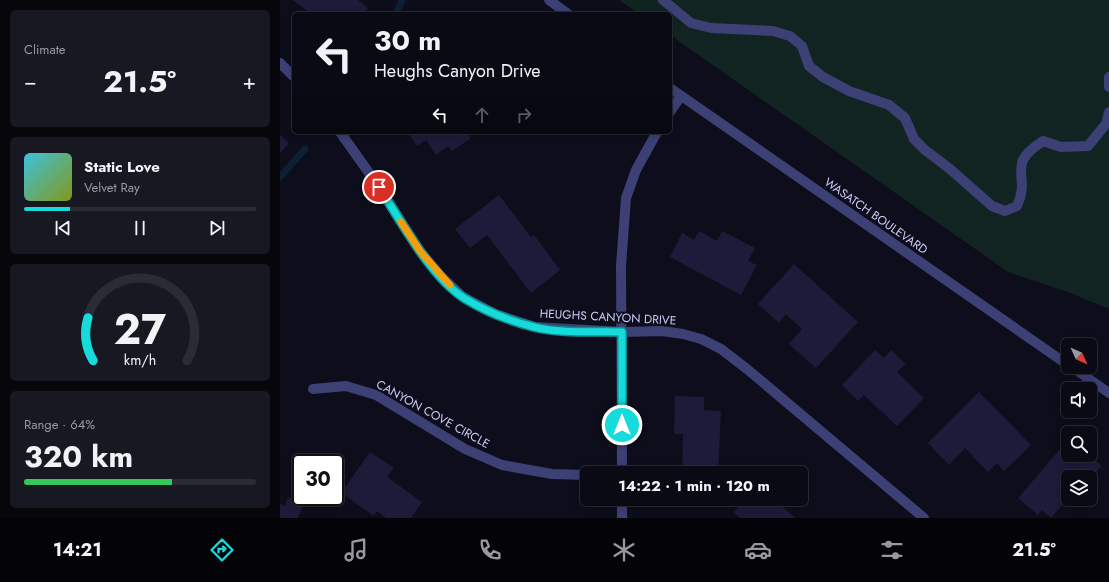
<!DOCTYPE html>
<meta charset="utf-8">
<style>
body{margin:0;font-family:Jost,sans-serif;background:#181822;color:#f1f3f6;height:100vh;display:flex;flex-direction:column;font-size:15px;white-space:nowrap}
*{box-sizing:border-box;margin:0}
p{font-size:13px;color:#999aa0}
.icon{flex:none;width:22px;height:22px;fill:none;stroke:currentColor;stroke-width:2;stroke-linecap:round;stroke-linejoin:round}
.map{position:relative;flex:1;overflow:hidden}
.side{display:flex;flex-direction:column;gap:10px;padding:10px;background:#06060b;width:280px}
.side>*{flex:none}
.guide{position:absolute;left:12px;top:12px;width:380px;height:122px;border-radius:6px;box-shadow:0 2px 10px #0003,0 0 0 1px #2a2b34;background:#0a0a14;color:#f1f3f6;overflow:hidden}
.needle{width:26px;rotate:135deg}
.controls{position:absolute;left:781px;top:338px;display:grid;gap:8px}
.controls a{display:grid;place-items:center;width:36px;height:36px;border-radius:6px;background:#0a0a14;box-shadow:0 2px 10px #0003,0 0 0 1px #2a2b34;font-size:20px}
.speed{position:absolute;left:12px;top:454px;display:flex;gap:8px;font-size:20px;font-weight:700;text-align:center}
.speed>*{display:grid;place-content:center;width:52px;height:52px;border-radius:50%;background:#0a0a14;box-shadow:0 2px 10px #0003,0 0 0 1px #2a2b34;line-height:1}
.speed .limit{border:2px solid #111;border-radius:6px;background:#fff;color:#111}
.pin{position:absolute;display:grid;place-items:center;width:34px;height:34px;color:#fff;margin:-17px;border:2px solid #fff;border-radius:50%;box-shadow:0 1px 4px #0007}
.me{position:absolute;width:44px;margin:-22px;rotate:0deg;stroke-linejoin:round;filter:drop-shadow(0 0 3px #0008)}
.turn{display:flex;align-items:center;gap:14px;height:84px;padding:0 16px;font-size:18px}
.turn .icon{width:52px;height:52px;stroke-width:2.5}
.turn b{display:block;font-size:28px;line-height:34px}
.lanes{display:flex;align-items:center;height:38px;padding:0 16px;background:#0003;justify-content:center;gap:20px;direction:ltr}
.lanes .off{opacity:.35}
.big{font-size:30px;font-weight:700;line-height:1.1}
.side .widget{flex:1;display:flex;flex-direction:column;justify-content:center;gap:6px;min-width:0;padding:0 14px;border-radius:6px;background:#181822}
.side .dial{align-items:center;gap:0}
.dial svg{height:104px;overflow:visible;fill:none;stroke:#2a2b34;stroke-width:7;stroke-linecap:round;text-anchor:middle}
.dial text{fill:#f1f3f6;stroke:none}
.song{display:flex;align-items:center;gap:12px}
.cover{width:48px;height:48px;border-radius:6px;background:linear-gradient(135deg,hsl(190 70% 55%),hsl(70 70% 35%))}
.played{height:4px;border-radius:2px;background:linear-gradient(90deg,#16dbda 20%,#2a2b34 20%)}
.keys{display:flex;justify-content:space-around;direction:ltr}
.heat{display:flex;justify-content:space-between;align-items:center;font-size:22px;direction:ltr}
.charge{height:6px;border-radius:3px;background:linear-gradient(90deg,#34c759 64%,#2a2b34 0)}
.trip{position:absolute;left:300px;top:466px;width:228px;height:40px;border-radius:6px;background:#0a0a14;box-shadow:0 2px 10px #0003,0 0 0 1px #2a2b34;font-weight:700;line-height:40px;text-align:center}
.tab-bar{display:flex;height:64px;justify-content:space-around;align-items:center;background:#040408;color:#999aa0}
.tab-bar .icon{width:28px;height:28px}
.tab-bar .on{color:#16dbda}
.tab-bar b{font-size:18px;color:#f1f3f6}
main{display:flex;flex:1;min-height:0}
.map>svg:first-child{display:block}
.green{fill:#112421}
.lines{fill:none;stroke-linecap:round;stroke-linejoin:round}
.stream{stroke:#0d1f34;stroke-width:7}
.building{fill:#1e1b3a}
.minor{stroke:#3c4075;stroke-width:10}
.route-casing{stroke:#0e8e8e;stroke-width:10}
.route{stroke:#16dbda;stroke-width:7}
.slow{stroke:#f59e0b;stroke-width:7}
.labels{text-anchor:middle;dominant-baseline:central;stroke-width:4;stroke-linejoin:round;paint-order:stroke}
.street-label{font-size:12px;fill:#ccccfa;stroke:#0e0d1b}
</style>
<main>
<section class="side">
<div class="widget"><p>Climate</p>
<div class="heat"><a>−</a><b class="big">21.5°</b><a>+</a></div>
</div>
<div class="widget">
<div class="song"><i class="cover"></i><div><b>Static Love</b><p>Velvet Ray</p></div></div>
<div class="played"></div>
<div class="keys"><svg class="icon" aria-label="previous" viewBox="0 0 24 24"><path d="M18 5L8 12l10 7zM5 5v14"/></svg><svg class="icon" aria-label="pause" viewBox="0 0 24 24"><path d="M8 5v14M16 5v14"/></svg><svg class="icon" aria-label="next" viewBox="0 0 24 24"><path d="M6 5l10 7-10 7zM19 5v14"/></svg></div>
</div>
<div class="widget dial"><svg viewBox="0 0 100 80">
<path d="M14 69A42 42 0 1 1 86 69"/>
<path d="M14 69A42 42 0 0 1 10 36" stroke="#16dbda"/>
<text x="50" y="56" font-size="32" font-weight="700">27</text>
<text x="50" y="72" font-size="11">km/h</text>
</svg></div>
<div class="widget"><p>Range · 64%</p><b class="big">320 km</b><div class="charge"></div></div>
</section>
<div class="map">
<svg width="829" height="518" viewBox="0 0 829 518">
<rect width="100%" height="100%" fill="#0e0d1b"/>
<path class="green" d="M339,0h490v309l-39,-16 -62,-21 -338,-237v-21h-31z"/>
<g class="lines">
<path class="stream" d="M116,14l6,-14
M0,177l25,-28"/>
</g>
<path class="building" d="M13,0h65l10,8 -5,6h-52z
M127,132h60l4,6 -19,13 -4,-5 -12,9 -10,-15 -9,6z
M0,135l9,8 -9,10z
M219,195l32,42 3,-2 26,35 -29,23 -44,-58 -17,13 -15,-19z
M419,231l18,10 5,-10 33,17 -7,13 9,4 -16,30 -71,-38 12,-24 12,7z
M514,264l64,58 -42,46 -27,-24 13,-15 -16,-15 -7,9 -21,-19z
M595,350l9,8 7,-8 15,14 -9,8 27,26 -27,28 -33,-31 -6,6 -16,-16z
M699,392l52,53 -27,26 -7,-8 -9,9 -23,-24 -16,17 -21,-22z
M395,396l29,1v13l17,1 -3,62h-36l1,-39h-9z
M788,440v15h21l13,11 -12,13v-2h-22v22h5l-6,7 -3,-3 -13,15 -9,-8 -4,5 -20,-17z
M90,452l24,16 -7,9 35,25 -11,16h-25l-9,-7 -3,5 -33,-23z
M479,466l8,7h-15z
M8,497l16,6 -6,15h-18v-14l5,2z
M466,499h34l-2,3 17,16h-55l-6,-6z"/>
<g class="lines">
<path class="minor" d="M269,0l19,14
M383,0l28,23 20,5 62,3 17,5 12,10 7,20 14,11 26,14 40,14 16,13 9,21 11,11 25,19 42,37 13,5 12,-5c15,-32 -13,-40 26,-65l18,6 27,-1 18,-22 3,-12
M0,63l14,14
M829,77v10
M390,88l398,277
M390,112l11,-16
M60,132l39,55 41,64 20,24 23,22 32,17 40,13 87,5 40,-1 21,3 18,5 20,10 26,20 177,149
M792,367l37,26
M33,389l33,-3 30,9 89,54 37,16 50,9 35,1
M329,473l13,-2
M342,473l-1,-207 5,-68 10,-28 21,-38
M342,518v-19"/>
</g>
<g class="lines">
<g class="route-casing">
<path id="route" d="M99,187c22,34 51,89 85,111 21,13 46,23 70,29 27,7 61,4 88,5v93"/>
</g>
<use href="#route" class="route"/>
<path class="slow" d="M121,222l19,29 30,34"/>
</g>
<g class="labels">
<g class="street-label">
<text transform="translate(596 216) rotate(35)">WASATCH BOULEVARD</text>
<text transform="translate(328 317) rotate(3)">HEUGHS CANYON DRIVE</text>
<text transform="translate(153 414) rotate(29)">CANYON COVE CIRCLE</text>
</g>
</g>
</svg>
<div class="controls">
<a><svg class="needle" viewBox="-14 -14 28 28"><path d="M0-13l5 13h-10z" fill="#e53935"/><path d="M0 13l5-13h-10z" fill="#999aa0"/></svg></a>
<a><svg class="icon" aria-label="sound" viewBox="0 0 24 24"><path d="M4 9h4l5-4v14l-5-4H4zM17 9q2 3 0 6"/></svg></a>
<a><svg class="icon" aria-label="search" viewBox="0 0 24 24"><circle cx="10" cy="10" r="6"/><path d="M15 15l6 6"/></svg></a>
<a><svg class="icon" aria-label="layers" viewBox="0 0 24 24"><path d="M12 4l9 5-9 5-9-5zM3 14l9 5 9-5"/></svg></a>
</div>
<div class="speed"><div class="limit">30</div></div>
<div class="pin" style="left:99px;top:187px;background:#d93025"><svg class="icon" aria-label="arrive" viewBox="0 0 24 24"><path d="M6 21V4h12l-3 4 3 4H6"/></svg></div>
<svg class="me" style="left:342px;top:425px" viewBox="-20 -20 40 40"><circle r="17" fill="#16dbda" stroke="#fff" stroke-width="3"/><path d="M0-11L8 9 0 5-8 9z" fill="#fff"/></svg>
<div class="trip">14:22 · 1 min · 120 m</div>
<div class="guide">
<div class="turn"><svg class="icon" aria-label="left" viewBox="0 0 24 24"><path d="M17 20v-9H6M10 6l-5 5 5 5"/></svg><div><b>30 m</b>Heughs Canyon Drive</div></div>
<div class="lanes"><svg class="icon" aria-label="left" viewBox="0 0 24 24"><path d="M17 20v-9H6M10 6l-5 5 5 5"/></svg><svg class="icon off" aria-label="ahead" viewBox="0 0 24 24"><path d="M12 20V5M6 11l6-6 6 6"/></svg><svg class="icon off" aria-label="right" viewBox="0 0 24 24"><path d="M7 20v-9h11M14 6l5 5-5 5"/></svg></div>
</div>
</div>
</main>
<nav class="tab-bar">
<b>14:21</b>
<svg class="icon on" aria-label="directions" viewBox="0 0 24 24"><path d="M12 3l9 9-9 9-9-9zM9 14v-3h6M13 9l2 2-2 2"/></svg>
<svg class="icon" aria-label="music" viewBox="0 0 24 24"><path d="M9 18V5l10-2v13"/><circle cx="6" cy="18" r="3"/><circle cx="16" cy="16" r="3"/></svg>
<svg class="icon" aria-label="phone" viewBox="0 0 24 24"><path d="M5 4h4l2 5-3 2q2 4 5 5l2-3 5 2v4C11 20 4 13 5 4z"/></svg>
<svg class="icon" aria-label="climate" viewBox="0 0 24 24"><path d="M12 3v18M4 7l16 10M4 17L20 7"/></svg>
<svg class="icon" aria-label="car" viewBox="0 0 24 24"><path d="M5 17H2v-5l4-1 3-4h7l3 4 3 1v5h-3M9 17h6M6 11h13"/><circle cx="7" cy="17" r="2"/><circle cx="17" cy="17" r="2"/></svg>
<svg class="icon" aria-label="filters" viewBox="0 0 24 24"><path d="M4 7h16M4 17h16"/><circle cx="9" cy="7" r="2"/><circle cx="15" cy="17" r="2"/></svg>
<b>21.5°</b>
</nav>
